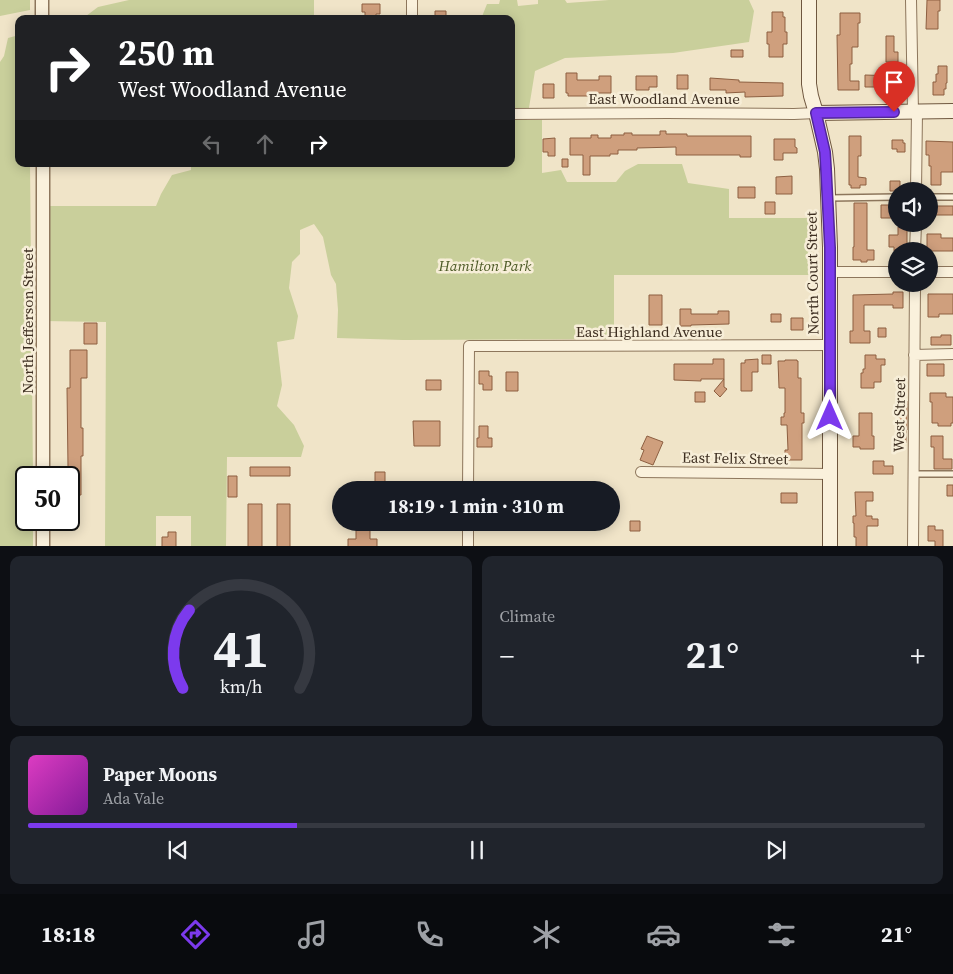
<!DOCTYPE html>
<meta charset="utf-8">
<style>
body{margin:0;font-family:"Source Serif 4",serif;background:#20242c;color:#f1f3f6;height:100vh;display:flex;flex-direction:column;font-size:19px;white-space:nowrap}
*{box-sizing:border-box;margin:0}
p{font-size:16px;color:#9ea1a6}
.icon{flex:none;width:28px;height:28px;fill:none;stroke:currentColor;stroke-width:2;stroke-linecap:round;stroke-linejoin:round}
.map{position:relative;height:546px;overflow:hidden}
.sheet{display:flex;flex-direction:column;gap:10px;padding:10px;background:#0d0f14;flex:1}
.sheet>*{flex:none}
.banner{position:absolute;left:15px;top:15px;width:500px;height:152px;border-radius:10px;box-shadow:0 2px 12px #0003;background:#202124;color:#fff;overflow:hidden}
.fabs{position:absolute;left:888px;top:182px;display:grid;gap:10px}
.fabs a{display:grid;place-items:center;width:50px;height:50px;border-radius:50%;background:#171b24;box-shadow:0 2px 12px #0003;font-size:25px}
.speed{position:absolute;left:15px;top:466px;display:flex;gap:10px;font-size:25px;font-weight:700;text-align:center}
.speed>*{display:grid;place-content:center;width:65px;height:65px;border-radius:50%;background:#171b24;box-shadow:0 2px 12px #0003;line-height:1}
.speed .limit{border:2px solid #111;border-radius:8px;background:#fff;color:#111}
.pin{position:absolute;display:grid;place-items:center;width:42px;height:42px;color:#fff;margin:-51px -21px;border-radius:50% 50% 50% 0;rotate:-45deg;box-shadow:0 0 5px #0007}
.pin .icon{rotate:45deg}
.me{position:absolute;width:55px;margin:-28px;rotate:0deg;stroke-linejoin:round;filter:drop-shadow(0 0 4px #0008)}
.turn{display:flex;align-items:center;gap:18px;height:105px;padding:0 20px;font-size:22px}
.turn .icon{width:65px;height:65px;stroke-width:2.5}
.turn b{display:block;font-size:35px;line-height:42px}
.lanes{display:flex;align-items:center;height:48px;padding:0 20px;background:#0003;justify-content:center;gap:25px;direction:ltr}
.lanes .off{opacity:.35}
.big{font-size:38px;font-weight:700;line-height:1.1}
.sheet .tile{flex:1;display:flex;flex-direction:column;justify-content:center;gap:8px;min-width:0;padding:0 18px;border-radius:10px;background:#20242c}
.sheet .dial{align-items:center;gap:0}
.dial svg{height:130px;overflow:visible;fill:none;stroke:#363941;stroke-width:7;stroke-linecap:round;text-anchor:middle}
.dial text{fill:#f1f3f6;stroke:none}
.song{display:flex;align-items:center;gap:15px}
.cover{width:60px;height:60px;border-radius:8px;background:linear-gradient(135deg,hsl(310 70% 55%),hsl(290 70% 35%))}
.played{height:5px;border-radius:2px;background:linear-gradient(90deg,#7c3aed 30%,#363941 30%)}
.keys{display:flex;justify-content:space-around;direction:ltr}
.heat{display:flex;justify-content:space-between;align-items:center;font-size:28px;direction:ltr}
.sheet .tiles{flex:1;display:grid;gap:10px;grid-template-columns:1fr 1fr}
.tile:last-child{grid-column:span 2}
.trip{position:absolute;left:332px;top:481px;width:288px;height:50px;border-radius:25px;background:#171b24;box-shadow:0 2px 12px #0003;font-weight:700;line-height:50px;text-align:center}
.tabs{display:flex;height:80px;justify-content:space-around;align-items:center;background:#090b0e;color:#9ea1a6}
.tabs .icon{width:35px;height:35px}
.tabs .current{color:#7c3aed}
.tabs b{font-size:22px;color:#f1f3f6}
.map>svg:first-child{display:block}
.green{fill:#c9cf9b}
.building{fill:#cf9f7d;stroke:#8d5f41}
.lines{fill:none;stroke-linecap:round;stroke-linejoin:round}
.service-casing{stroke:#8d765c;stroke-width:8}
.minor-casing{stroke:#8d765c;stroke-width:12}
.tertiary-casing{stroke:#8d765c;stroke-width:15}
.secondary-casing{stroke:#6f573f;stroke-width:16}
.service{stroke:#faf1dc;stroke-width:5}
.minor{stroke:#faf1dc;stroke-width:10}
.tertiary{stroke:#faf1dc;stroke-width:12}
.secondary{stroke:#faf1dc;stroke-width:14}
.route-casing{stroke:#51269a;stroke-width:12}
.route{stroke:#7c3aed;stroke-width:9}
.labels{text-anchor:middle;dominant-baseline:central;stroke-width:5;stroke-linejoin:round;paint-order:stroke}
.street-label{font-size:15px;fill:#3d2e20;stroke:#f7eed8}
.park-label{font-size:15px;font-style:italic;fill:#4d5a26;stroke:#f7eed8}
</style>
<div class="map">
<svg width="953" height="547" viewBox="0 0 953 547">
<rect width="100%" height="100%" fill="#f0e4c8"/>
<path class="green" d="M0,0h30v10l-30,6z
M129,0h185v15l3,4h-235l16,-12z
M500,0h17l1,6 20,-2v-4h27l2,3 42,-3h140l5,11 -5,31 -76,11 -108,5 -30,13 -8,49h15v53l19,-3 6,12h49l9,-11 13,-7h44l6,19 41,6v29h83v57h-198v64l-211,1 -66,-2 1,-28 -2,-26 -5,-9 -8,-38 -9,-13 -14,6v24l-8,8 -3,26 9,28 -4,23 -17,3 5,43 -5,21 17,19 10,21 -3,11h-74l-1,89h-35v-30h-35v30h-51l1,-224 -63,-1v-115h113l5,-12 11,-19 19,-5v-6h320v-145h-30l6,-15h12z
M19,35v129h11l3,313 -7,1v42h7v26l-33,1v-485l4,-6 4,-18z"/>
<path class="building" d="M927,0h13v11h-2v18h-12z
M362,4h18v10h-4v5h-11v-7h-3z
M435,11h11v8h-11z
M772,12h11v5h2v15h2v12h-4v13h-14v-13h-2v-12h5z
M840,13h20v10h-2v24h-6v17h-2v17h9v9h-21l-1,-55h3z
M886,36h8v16h4v10h-12z
M731,50h12v7h-12z
M938,66h9v17h-1v6h-2v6h-11v-13h3v-8h2z
M566,73h11v7h22v-4h12v17h-15v3h-28v-3h-2z
M677,75h11v14h-11z
M865,75l32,1v14h-11v-3h-21z
M636,76h21v11h-8v3h-13z
M710,78l29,2v2l44,1v13l-38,1v-5l-19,1v-3h-16z
M543,84h11v14h-11z
M660,131h6v3h21v2h64v21h-11v-2h-64v-8l-39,1v2h-19v4h-8v2h-20v19h-7v-20h-13v-17h21v-3h7v3h13v-3h13v-2h8v2h28z
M849,136h12v20h-3v21l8,1v7h-6v3h-9v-3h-2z
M555,138v18h-7v-4h-5v-13z
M774,139h21v8l2,1v5h-14v7h-9z
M892,140h11v3h2v9h-8v-3h-5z
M926,141l27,1v30h-12v13h-10v-19h-2v-11h-3z
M562,159h6v8h-6z
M792,176v18h-16v-17z
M890,181h10v10h-10z
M738,187h17v11h-17z
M765,202h10v12h-10z
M854,203h13v47h7v10h-7v2h-6v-2h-8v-13h1z
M881,205h12v13h-12z
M931,206h22v9h-22z
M898,227h9v24h-13v-4h-5v-12h9z
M927,234h14v4h12v13h-26z
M893,292h10v16h-10v-3h-29v26h6v12h-20v-12h3v-36l40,-1z
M928,294h25v20h-14v3h-11z
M649,295h13v30h-13z
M680,309h11v5h27v-3h11v13l-38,1v1h-11z
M771,314h10v8h-10z
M791,318h12v12h-12z
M84,323h13v21h-13z
M878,328h8v9h-8z
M941,335h10v10h-20v-8h10z
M70,350h17v28h-6v50h2v28h-2v39h-12v-17h-3v-11h2l-1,-79h3z
M762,355h9v9h-9z
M865,355h11v4h9v6h-4v17h-7v6h-13v-15h2v-4h2z
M713,359h11v28l3,2 -7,8 -6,-6 10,-12h-23v2l-27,-1v-16h39z
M758,359v13h-6v19h-11v-28h4v-3z
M785,360h12v1h1v17h3v35h3v10h-2v37h-17v-10h3l-1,-25h-6v-8h3v-4h1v-25h-6l-1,-27h7z
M927,364h17v12h-17z
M479,371h10v5h3v14h-9v-6h-4z
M506,372h12v19h-12z
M426,380h15v10h-15z
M695,392h10v10h-10z
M930,393h16v4h7v26h-2v3h-13v-3h-6v-21h-2z
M898,401h9v29h-1v13h-9z
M859,413h13v23h2v13h-14v-2h-7v-11h6z
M413,421h27v25h-26z
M479,426h9v12h4v9h-15v-9h2z
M647,436l16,6 -10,23 -13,-5 4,-10 -3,-1z
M931,436h12v23h9v10h-18v-22h-3z
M873,461h11v5h9v8h-20z
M250,467h40v9h-40z
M375,472h10v18h-10z
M228,476h9v21h-9z
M947,485h6v11h-6z
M855,492h18v9h-7v15h6v3h6v7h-11v21h-11v-10h-2v-14h-1v-7h3z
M781,493h16v10h-16z
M248,504h14v43h-14z
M277,504h13v43h-13z
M630,521h10v10h-10z
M356,522h14v17h7v8h-29v-8h8z
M928,526h7v4h8v17h-8v-6h-7z
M168,532h8v15h-14v-10h6z"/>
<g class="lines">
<g class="service-casing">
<path id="service" d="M929,197h24
M829,198l67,-1
M914,474h39"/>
</g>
<g class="minor-casing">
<path id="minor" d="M412,0v19
M911,0l2,112
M511,114l156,-1 127,1 22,-1
M916,191l1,-79
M915,251l1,-27
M830,272h66
M929,272h24
M914,355l39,-1
M641,472l189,2
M468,490l1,-144 361,-1
M468,547v-25
M913,547l2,-263"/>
</g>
<g class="tertiary-casing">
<path id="tertiary" d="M42,0v19
M43,478v-314
M43,547v-27"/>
</g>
<g class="secondary-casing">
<path id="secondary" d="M809,0v84l2,12 5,17 9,39 2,17 3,78v300
M816,113l137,-2"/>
</g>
<use href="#service" class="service"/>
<use href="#minor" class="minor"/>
<use href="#tertiary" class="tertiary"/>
<use href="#secondary" class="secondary"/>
</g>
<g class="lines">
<g class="route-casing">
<path id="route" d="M830,416v-168l-4,-79 -1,-17 -9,-39 78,-1"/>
</g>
<use href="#route" class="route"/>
</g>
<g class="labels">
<g class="street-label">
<text x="664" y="98">East Woodland Avenue</text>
<text transform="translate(812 273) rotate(-91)">North Court Street</text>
<text transform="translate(27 321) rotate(-90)">North Jefferson Street</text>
<text x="649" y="331">East Highland Avenue</text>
<text transform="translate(899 415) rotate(-89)">West Street</text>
<text transform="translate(735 458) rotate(1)">East Felix Street</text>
</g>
<g class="park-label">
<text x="485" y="265">Hamilton Park</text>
</g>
</g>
</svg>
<div class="fabs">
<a><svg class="icon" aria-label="sound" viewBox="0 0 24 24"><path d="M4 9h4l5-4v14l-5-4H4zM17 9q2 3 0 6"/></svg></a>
<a><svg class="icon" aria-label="layers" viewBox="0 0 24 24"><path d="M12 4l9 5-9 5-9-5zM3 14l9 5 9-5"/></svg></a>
</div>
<div class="speed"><div class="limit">50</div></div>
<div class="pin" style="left:894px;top:112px;background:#d93025"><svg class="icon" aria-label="arrive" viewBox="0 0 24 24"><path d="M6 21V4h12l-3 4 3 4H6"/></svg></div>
<svg class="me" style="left:830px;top:416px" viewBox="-20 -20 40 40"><path d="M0-17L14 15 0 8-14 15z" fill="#7c3aed" stroke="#fff" stroke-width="4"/></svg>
<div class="trip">18:19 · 1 min · 310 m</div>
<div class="banner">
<div class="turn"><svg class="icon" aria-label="right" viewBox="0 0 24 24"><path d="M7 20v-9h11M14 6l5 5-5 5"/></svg><div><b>250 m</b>West Woodland Avenue</div></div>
<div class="lanes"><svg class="icon off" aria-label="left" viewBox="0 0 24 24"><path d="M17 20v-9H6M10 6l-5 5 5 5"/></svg><svg class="icon off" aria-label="ahead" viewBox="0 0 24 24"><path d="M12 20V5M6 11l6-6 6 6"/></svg><svg class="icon" aria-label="right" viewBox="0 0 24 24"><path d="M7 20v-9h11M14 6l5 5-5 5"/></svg></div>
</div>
</div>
<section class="sheet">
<div class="tiles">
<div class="tile dial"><svg viewBox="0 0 100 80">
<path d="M14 69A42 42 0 1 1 86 69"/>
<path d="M14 69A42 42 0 0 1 18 21" stroke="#7c3aed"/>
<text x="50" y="56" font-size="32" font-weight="700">41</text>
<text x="50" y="72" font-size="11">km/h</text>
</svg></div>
<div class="tile"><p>Climate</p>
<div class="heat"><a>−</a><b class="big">21°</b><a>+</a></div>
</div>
<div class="tile">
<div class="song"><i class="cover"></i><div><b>Paper Moons</b><p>Ada Vale</p></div></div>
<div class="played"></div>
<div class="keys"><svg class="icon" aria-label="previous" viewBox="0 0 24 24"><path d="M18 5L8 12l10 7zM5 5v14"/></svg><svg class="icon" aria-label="pause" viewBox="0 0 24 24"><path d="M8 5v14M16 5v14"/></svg><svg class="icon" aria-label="next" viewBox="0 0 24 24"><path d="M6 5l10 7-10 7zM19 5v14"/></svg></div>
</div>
</div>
</section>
<nav class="tabs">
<b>18:18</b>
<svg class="icon current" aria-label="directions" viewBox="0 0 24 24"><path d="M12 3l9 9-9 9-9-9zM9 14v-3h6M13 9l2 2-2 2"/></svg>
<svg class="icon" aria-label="music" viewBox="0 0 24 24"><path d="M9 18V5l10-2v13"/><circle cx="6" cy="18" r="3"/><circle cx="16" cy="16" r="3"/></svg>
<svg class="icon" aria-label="phone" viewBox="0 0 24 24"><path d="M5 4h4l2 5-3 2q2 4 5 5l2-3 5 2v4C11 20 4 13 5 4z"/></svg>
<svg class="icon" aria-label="climate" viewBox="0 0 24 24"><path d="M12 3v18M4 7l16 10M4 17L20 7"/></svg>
<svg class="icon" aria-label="car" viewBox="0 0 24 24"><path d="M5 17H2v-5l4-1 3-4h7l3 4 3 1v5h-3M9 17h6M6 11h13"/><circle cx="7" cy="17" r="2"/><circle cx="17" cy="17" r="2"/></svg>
<svg class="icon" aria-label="filters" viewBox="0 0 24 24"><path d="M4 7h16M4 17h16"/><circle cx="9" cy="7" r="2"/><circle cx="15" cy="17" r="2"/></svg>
<b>21°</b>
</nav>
